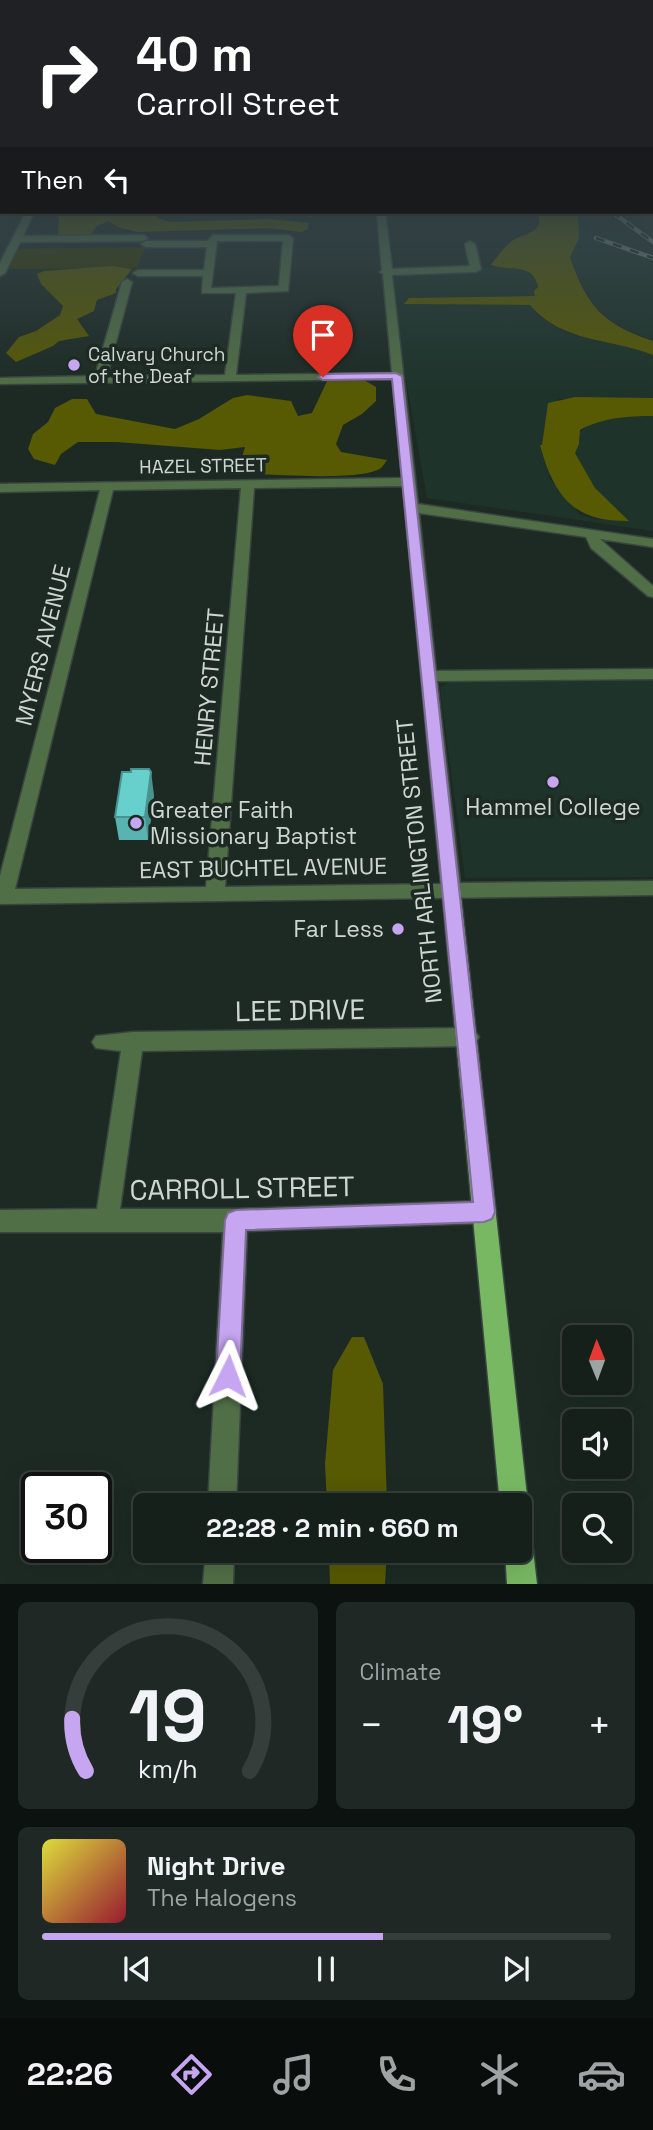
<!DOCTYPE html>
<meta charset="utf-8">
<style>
body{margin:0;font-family:"Space Grotesk",sans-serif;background:#1f2824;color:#f1f3f6;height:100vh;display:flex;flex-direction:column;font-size:26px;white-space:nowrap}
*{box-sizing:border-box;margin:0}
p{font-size:23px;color:#9ea3a3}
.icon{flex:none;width:38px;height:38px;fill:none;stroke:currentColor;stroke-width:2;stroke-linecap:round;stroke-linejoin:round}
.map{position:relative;height:1584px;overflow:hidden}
.sheet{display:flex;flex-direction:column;gap:18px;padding:18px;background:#0c120f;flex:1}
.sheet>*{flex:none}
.hud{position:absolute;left:0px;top:0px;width:654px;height:214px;box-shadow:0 7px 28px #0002,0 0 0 2px #353e3a;background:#202124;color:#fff;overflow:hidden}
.needle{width:46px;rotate:359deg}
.fabs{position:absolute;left:562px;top:1325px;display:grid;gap:14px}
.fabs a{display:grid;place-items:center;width:70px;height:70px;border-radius:10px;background:#16201b;box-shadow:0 7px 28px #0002,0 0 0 2px #353e3a;font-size:35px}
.speed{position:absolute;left:21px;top:1472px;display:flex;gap:14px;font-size:35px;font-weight:700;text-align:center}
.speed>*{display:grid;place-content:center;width:91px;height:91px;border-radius:50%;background:#16201b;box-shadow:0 7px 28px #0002,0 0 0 2px #353e3a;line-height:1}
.speed .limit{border:4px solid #111;border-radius:10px;background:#fff;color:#111}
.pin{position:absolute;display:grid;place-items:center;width:60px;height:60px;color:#fff;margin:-72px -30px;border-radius:50% 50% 50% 0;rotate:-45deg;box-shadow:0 0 7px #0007}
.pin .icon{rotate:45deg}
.me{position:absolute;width:77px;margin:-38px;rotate:3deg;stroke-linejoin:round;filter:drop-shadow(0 0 5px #0008)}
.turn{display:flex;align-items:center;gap:24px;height:147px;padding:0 21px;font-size:32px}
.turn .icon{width:91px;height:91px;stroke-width:2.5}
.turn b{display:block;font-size:49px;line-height:60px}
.then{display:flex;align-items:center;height:66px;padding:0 21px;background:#0003;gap:14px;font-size:26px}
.big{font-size:52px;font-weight:800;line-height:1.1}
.sheet .widget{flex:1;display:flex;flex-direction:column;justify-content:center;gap:10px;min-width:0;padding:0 24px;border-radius:10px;background:#1f2824}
.sheet .dial{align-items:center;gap:0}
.dial svg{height:182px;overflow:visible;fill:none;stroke:#353e3a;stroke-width:7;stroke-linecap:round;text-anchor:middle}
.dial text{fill:#f1f3f6;stroke:none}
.song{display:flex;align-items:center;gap:21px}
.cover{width:84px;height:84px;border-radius:10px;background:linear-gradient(135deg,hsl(60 70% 55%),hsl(350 70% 35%))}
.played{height:7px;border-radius:4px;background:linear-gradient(90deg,#c6a6f0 60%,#353e3a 60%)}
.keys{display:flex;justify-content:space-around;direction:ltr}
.heat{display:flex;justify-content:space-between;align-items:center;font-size:38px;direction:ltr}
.sheet .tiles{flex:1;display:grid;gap:18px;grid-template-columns:1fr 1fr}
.widget:last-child{grid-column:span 2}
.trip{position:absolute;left:133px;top:1493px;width:399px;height:70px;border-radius:10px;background:#16201b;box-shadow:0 7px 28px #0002,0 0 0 2px #353e3a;font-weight:800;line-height:70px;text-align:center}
.tabs{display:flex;height:112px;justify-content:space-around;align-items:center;background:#090d0b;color:#9ea3a3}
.tabs .icon{width:49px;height:49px}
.tabs .current{color:#c6a6f0}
.tabs b{font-size:32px;color:#f1f3f6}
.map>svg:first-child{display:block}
.built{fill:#1e332a}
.green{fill:#373803}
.forest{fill:#575903}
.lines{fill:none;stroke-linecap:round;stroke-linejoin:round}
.minor-casing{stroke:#394640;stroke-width:3}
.major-casing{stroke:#394640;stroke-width:3}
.minor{fill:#516f47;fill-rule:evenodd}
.major{fill:#78b863;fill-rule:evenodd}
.rail-casing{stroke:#75807b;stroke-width:4.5}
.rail{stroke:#1d2a24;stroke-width:2.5;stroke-dasharray:9;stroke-linecap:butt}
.wall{fill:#59b3b0}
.shaded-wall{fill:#489290}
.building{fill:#67d0cd;stroke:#489290;stroke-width:2}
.route{fill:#c6a6f0;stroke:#816c9c;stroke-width:2}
.poi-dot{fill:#c6a6f0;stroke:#1d2a24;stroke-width:2.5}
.labels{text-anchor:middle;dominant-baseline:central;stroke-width:7;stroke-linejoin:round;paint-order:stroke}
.far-poi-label{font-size:19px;fill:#ced6d2;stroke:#1d2a24;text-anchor:start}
.far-street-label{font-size:19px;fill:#ced6d2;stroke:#1d2a24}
.street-label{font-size:23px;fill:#ced6d2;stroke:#1d2a24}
.poi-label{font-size:23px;fill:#ced6d2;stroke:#1d2a24}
.near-street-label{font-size:28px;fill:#ced6d2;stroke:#1d2a24}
</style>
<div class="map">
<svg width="653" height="1584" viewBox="0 0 653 1584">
<rect width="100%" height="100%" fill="#1d2a24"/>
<path class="built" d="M653,201v140l-49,-22 -15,-18 -19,-44 9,-19 -1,-26h75z
M493,267l34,2 6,4 4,10 -2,13 -126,2 3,6 118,1 9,11 26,16 34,10 29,4 25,9v43l-95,1 -9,79 31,36 14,5 34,2 -33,-33 -20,-35 4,-9 1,-13 12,-8 38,-7h23v115l-226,-33 -31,-173 -2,-47 6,-4 54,-2z
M468,678h185v199l-188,1 -25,-191 10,-5z"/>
<path class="green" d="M145,247l-8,21 -128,1 8,-20z"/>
<path class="forest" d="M0,173l2,39h158l-4,6 14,4 99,-3 40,4 -1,6 -6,3 -33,-4 -131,4 -20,-5 -9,-6 -12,5 -7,9h-32l1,-18 -20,-4 -39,1z
M537,212h41l1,26 -9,19c18,51 32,66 83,84v14c-43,-17 -91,-12 -123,-50l-126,-1 5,-6 126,-2 -1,-5 4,-4c-5,-25 -28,-15 -47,-22 6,-8 16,-22 24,-26 11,-6 31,-7 22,-27z
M112,266l20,3 -16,20v4l-19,7 -3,11 -17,8 12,17 -30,5 -6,5 -37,16 -10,-9 13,-16 17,-6 24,-16 3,-9 -22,-22 -4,-10 7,-3z
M328,379l36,1 12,7v14l-14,13 -19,11 -7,19 5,8 46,8c-2,3 -4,6 -6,8 -19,14 -118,6 -144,5l8,-26 -25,3 -103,-8h-39l-17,12 -6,11 -21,-6 -6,-10 5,-15 15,-12 7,-14 17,-9h15l9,15 79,15 24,-10 34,-21 14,-3 44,6 7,15 14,-3z
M575,397l78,1v18c-24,0 -52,2 -73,14l-1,14 -4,9 20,35 34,33c-56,1 -75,-25 -89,-76h2l6,-42z
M352,1337h12l19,47 4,121h-60l-2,-41 8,-94z
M329,1551h58l-2,33h-55z"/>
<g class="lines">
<g class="minor-casing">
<path id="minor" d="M0,205h2v6h-2z
M26,212h8l-11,24 120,-1 5,3 -5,3 -123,1 -15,31 -5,3v-13z
M377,212h8l7,57 78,-3 -5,-22 5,-3 5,3 6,25 -5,3 -84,3 26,229 235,35v8l-53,-8 53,47v11l-5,-1 -57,-48 -5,-11 -167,-24 17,158 217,-2v10l-216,2 23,202 193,-2v14l-653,9v-28l100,-386 -100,2v-8l402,-6 -9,-99 -393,5v-6l95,-2 27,-94 5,-3 5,3 -25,94 118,-1 11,-82h-34l1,-17h-65l-5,-3 5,-3h66l3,-23h-61l-5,-3 5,-3h62l5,-6h75l5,3 -5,53 -42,2 -10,82 156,-2 -9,-99 -3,-2 2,-2zM217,241h66l-4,45 -68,2zM403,486l38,398 -216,3 29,-399zM241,488l-35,399 -191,2 98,-399z
M468,1028l7,3 4,6 -4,6 -7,3 -326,5 -22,158h116l248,-8 8,3 4,8 -4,8 -8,3 -237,8 -11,274h-28l15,-273h-223v-22l97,-1 24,-158 -25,-3 -4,-6 4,-6 37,-4z
M206,1550h28l-1,34h-30z"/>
</g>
<g class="major-casing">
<path id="major" d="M451,882l7,2 2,5 68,616 -4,10 -4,2v-12h-20l-58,-616 2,-5z
M520,1536l9,4 4,10 4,34h-30l-2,-34h15z"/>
</g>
<use href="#minor" class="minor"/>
<use href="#major" class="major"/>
<g class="rail-casing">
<path id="rail" d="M612,212l41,30
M596,238l57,20"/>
</g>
<use href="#rail" class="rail"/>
</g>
<path class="wall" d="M154,795l-6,45h-29l-4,-23z"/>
<path class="shaded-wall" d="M151,772l3,23 -6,45 -3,-23z"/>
<path class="building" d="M131,769h18l2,3 -6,45h-30l7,-45h9z"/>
<linearGradient id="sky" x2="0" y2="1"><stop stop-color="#101714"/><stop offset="0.44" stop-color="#3a4a50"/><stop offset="1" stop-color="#3a4a50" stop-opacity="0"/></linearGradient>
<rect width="653" height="394" fill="url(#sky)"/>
<path class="route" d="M396,373l6,3 93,836 -3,7 -8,3 -238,8 -6,146 -3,8 -9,3 -8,-3 -4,-8 9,-156 3,-7 8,-3 237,-8 -81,-823 -69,1 -5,-3 5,-3z"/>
<g class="poi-dot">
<circle cx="74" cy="365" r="7"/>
<circle cx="553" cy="782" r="7"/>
<circle cx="136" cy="823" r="7"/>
<circle cx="398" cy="929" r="7"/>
</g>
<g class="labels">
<g class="far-poi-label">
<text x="88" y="354">Calvary Church<tspan x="88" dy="22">of the Deaf</tspan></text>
</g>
<g class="far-street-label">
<text transform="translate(203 466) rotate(-1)">HAZEL STREET</text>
</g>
<g class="street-label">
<text transform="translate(43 645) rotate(-76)">MYERS AVENUE</text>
<text transform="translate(209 687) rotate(-85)">HENRY STREET</text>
<text transform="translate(419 861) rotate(-96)">NORTH ARLINGTON STREET</text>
<text transform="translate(263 868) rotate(-1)">EAST BUCHTEL AVENUE</text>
</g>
<g class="poi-label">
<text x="553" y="807">Hammel College</text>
<text x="150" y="810" text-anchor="start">Greater Faith<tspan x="150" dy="26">Missionary Baptist</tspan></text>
<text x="384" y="929" text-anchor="end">Far Less</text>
</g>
<g class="near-street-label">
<text transform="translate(300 1010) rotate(-1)">LEE DRIVE</text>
<text transform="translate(242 1188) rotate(-1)">CARROLL STREET</text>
</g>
</g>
</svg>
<div class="fabs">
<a><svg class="needle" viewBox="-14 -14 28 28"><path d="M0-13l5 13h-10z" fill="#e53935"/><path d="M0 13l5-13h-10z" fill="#9ea3a3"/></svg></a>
<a><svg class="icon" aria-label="sound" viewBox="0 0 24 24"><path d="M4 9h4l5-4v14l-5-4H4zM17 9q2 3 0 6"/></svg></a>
<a><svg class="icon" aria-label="search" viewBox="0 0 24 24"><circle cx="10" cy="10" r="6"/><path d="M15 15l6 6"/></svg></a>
</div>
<div class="speed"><div class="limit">30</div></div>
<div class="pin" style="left:323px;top:377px;background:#d93025"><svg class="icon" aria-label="arrive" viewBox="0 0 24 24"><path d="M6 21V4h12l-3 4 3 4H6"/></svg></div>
<svg class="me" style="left:228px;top:1376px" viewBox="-20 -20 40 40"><path d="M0-17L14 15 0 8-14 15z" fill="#c6a6f0" stroke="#fff" stroke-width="4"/></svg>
<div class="trip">22:28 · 2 min · 660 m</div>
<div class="hud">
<div class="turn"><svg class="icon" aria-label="right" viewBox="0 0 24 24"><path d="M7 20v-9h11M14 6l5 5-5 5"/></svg><div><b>40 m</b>Carroll Street</div></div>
<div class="then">Then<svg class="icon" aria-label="left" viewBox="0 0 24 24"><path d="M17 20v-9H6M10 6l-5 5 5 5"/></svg></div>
</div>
</div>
<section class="sheet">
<div class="tiles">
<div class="widget dial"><svg viewBox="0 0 100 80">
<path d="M14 69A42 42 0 1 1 86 69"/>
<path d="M14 69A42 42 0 0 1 8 46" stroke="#c6a6f0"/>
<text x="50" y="56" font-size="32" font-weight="700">19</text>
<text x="50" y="72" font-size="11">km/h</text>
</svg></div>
<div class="widget"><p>Climate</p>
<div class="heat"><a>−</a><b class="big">19°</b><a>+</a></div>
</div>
<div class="widget">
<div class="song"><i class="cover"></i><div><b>Night Drive</b><p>The Halogens</p></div></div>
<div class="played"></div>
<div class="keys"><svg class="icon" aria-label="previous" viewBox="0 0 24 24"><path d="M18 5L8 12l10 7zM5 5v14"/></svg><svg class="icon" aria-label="pause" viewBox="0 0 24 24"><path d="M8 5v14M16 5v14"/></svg><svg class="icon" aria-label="next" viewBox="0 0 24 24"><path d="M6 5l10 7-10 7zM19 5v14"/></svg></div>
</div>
</div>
</section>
<nav class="tabs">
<b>22:26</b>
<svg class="icon current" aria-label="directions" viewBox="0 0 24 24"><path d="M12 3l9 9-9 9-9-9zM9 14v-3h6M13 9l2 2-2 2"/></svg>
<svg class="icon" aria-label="music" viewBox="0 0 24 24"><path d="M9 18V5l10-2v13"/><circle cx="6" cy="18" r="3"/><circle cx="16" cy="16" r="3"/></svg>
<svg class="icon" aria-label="phone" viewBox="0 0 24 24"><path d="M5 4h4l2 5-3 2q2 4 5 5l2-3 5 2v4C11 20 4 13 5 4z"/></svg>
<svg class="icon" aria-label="climate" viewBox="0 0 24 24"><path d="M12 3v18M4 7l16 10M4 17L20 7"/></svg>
<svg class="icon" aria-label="car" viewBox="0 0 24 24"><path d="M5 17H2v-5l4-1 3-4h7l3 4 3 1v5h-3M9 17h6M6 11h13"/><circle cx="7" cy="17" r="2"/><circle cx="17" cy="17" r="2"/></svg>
</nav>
